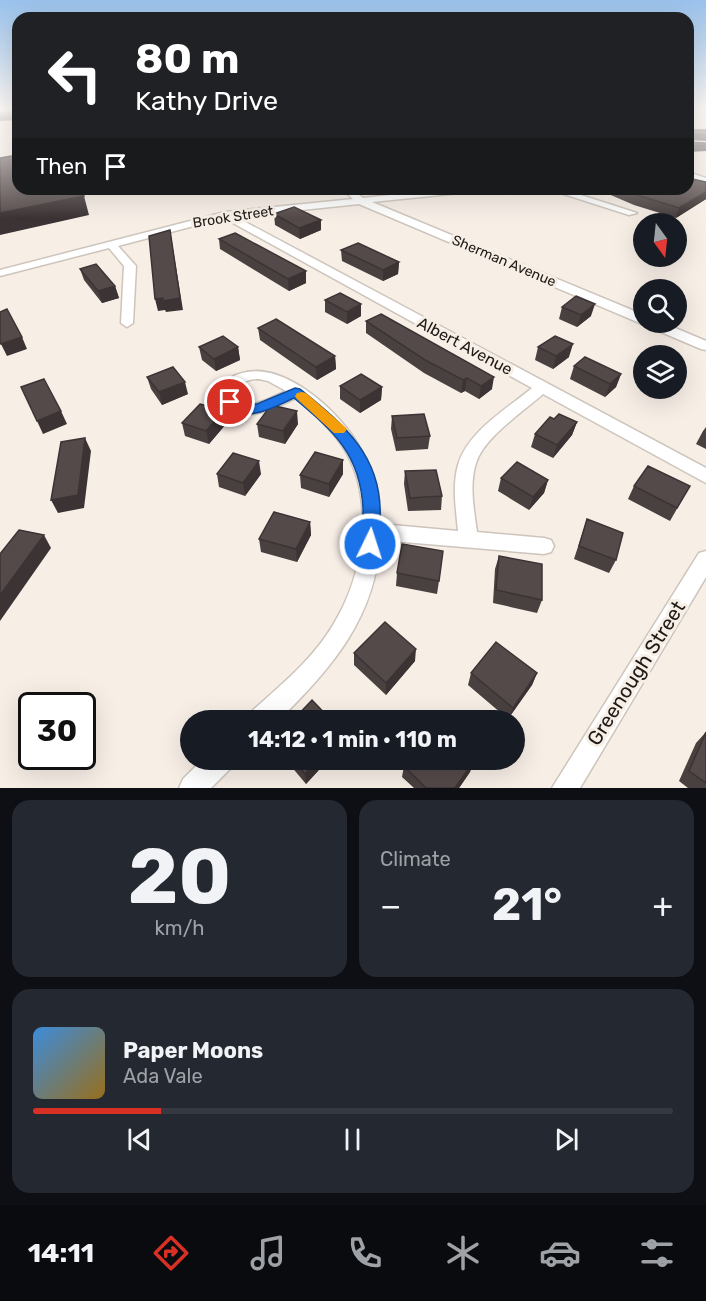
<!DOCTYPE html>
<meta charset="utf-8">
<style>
body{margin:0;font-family:Rubik,sans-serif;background:#242831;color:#f1f3f6;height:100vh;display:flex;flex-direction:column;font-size:22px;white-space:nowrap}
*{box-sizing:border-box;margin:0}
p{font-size:20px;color:#9ea1a6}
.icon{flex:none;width:33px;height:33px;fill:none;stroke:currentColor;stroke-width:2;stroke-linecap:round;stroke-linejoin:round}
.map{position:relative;height:788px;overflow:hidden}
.panel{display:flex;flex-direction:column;gap:12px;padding:12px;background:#0d0f14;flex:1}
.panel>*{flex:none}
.guide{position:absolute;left:12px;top:12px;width:682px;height:183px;border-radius:18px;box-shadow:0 6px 24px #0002;background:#202124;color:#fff;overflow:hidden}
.needle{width:39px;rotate:165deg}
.buttons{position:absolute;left:633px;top:213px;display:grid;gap:12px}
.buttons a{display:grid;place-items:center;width:54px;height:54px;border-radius:50%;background:#171b24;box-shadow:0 6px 24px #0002;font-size:30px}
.speed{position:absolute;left:18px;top:692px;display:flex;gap:12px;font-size:30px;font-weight:700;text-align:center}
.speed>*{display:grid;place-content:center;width:78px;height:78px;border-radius:50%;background:#171b24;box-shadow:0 6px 24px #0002;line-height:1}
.speed .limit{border:3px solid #111;border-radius:9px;background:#fff;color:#111}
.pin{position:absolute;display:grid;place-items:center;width:51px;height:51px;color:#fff;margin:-26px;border:3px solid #fff;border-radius:50%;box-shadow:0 2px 6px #0007}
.me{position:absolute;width:66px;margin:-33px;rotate:4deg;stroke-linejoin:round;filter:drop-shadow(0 0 4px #0008)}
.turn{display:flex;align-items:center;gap:21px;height:126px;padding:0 24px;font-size:27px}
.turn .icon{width:78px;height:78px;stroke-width:2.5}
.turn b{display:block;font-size:42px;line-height:51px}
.then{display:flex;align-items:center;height:57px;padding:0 24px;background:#0003;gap:12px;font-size:22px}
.big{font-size:45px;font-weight:700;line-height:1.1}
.panel .card{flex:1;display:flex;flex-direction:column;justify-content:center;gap:9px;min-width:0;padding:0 21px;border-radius:18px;background:#242831}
.panel .dial{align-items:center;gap:0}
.dial b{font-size:78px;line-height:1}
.song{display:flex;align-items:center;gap:18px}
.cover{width:72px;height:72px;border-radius:9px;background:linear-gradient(135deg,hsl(210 70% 55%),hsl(40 70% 35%))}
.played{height:6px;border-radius:3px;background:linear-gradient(90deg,#d93025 20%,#363941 20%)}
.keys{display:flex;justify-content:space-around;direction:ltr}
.heat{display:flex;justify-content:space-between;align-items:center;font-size:33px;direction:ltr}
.panel .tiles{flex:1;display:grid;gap:12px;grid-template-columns:1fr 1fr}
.card:last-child{grid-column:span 2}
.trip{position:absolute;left:180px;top:710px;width:345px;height:60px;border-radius:30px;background:#171b24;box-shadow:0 6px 24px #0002;font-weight:700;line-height:60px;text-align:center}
.tab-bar{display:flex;height:96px;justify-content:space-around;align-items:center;background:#090b0e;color:#9ea1a6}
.tab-bar .icon{width:42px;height:42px}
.tab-bar .on{color:#d93025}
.tab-bar b{font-size:27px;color:#f1f3f6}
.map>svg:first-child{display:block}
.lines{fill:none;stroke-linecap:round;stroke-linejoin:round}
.street-casing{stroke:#cdc5bc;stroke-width:3}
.street{fill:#fff;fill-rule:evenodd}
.wall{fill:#494040}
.shaded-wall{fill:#3c3434}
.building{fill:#554a4a;stroke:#3c3434;stroke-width:1.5}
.route{fill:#1a73e8;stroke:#114b97;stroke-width:1.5}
.slow{fill:#f59e0b}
.labels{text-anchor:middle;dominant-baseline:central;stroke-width:6;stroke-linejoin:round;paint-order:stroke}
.far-street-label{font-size:14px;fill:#1d1a17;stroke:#f7eee6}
.street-label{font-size:16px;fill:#1d1a17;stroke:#f7eee6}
.near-street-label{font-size:20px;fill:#1d1a17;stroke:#f7eee6}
</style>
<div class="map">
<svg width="706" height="788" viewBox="0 0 706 788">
<rect width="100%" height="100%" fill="#f7eee6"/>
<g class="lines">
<g class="street-casing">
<path id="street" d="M688,172l18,6v6l-18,-7z
M342,189h10l11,9 82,-9h29l-4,3 -98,10 272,113v7h17l45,19v9l-5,-1 -342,-145 -123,13 470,251v15l-163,-89c-20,18 -59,43 -67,69 -7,22 -2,47 1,69l67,6 7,2 3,6 -3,6 -7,2 -164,-14c-4,77 -48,128 -101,180h-30l3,-9c29,-26 61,-52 81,-86 31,-50 43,-126 10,-178 -12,-19 -30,-35 -47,-49 -26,13 -57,29 -77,-1 2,-11 9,-20 20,-23 42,-15 96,34 117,67 17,25 22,54 25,83l77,7c-2,-22 -6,-45 0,-66 10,-34 49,-56 74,-77l-308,-170 -106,28 18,20 -3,57 -6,4 -6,-4 3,-57 -15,-18 -109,28v-6l225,-58 128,-13zM259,379l9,2 18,10c-16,7 -38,22 -51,5 2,-13 12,-17 24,-17z
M548,189h14l75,24 -8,2z
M706,551v26l-126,211h-28l147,-235z
M203,759h32l-4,9 -20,20h-32l4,-9z"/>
</g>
<use href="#street" class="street"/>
</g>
<path class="wall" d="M706,130v11l-18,-1v-8z
M688,142l18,1v8l-18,1z
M706,182v17l-30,19 -42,-13 -28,-12 2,-4h80z
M274,214l47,6v10l-21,9 -25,-14z
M219,239l87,32v12l-17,8 -69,-42z
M341,250l58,12 -1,12 -15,7 -41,-20z
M80,269l35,17 4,12 -17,5 -18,-23z
M325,300l36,16 -14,8 -22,-12z
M562,307l29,9 -14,11 -18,-8z
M366,321l126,68 -13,10 -14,-8 -4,2 -37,-20 -58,-40z
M258,328l77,28 1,13 -19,11 -57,-40z
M199,347h39l2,13 -24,11 -14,-11z
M538,347l31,10 -16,12 -18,-9z
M574,366l47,8 -5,13 -11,10 -35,-18z
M147,377l41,17 -26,11 -11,-16z
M340,386l42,1 -1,13 -21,13 -20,-14z
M224,411l2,13 -17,20 -24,-8 -3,-13z
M392,416l38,20 -2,13 -32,2 -5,-22z
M554,419l23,3 -5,13 -19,23 -22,-11 4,-13z
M257,424h41l-13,20 -26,-7z
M706,427v22l-10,-5 7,-13z
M343,460v14l-14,23 -28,-9 -1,-13z
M405,471l37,25 -1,14 -33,1 -4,-27z
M217,474h44l-16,22 -26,-9z
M501,478l47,2 -4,13 -15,17 -31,-19z
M634,486h56l-20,35 -42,-22z
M587,519l29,41 -7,13 -35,-14z
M310,522l1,13 -14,27 -36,-10 -2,-13z
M499,556l43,44 -5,13 -44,-10 2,-34z
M397,573l42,8 -2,13 -41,-8z
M354,653l61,8 -29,34 -32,-30z
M471,673h66l-5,12 -24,34 -40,-34z
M706,732v56h-18l-9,-7 17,-38z
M285,759h44l-23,25z
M473,762l-3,10 -11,16h-45l-12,-11 2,-11z"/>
<path class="shaded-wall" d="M18,115v5l-18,1v-4z
M226,189h29l-28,4z
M706,192v7l-30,19 3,-10z
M84,196l5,19 -89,20v-22z
M321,220v10l-21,9 -1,-11z
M170,230l13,80 -17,2 -1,-2 -7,1 -3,-12z
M399,262l-1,12 -15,7v-11z
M306,271v12l-17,8 -1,-12z
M115,286l4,12 -17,5 -4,-12z
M361,304v12l-14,8v-12z
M595,304l-4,12 -14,11 4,-12z
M22,337l5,12 -20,7 -6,-12z
M573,344l-4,13 -16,12 3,-13z
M238,347l2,13 -24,11 -2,-12z
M335,356l1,13 -19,11 -1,-13z
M621,374l-5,13 -11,10 5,-13z
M494,377l-2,12 -13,10 2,-13z
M467,378l-2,13 -4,2 2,-13z
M185,382l3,12 -26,11 -3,-13z
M382,387l-1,13 -21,13v-13z
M61,411l6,13 -24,10 -6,-13z
M224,411l2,13 -17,20 -3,-13z
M297,411l1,13 -13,20 -2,-13z
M577,422l-5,13 -19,23 4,-13z
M85,438l6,13 -7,57 -26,5 -7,-13z
M343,460v14l-14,23v-13z
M259,461l2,13 -16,22 -2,-13z
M548,480l-4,13 -15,17 4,-13z
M310,522l1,13 -14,27 -1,-13z
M44,535l7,13 -51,73v-26z
M416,649l-1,12 -29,34v-12z
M537,673l-5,12 -24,34 5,-11z
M318,759h11l-23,25 -1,-10z
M473,762l-3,10 -11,16h-4z"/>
<path class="building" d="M13,108h5v7l-18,2v-4l11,-1z
M690,130h16v5l-16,-1 -2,1v-3z
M688,142l18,1v2l-18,1z
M18,155v34h61l5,7 -84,17v-55z
M688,178l18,4v10l-27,16 -42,-13 -15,-6h66z
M294,207l27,13 -22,8 -25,-14z
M170,230l10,68 -17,3v-3l-8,1 -6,-63z
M235,233l71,38 -18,8 -69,-40z
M358,243l41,19 -16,8 -42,-20z
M96,264l19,22 -17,5 -18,-22z
M340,293l21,11 -14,8 -22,-12z
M576,296l19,8 -14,11 -19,-8z
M7,309l15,28 -21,7 -1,-2v-30z
M381,314l113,63 -13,9 -14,-8 -4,2 -38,-20 -59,-39z
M276,319l59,37 -19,11 -58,-39z
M223,336l15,11 -24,12 -15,-12z
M555,336l18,8 -17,12 -18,-9z
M585,357l36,17 -11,10 -36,-18z
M173,367l12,15 -26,10 -12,-15z
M361,374l21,13 -22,13 -20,-14z
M44,379l17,32 -24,10 -16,-34z
M200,404l24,7 -18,20 -24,-8z
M271,405l26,6 -14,20 -26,-7z
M424,414l6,22 -33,2 -5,-22z
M559,414l18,8 -20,23 -22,-11 15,-17 4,2z
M85,438l-7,57 -27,5 10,-58z
M315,452l28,8 -14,24 -29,-9z
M233,453l26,8 -16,22 -26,-9z
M517,462l31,18 -15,17 -32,-19z
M648,466l42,20 -13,22 -43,-22z
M436,470l6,26 -32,2 -5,-27z
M274,512l36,10 -14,27 -37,-10z
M587,519l36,14 -7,27 -37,-14z
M19,530l25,5 -44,60v-41z
M402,544l41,7 -4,30 -42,-8z
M499,556l43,8v36l-46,-10z
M385,622l31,27 -30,34 -32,-30z
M496,642l41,31 -24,35 -42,-35z
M312,700l19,20h-38z
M706,732v51l-17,-12z
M292,759h26l-13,15z
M409,759h61l3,3 -18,26h-29l-22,-22z"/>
<linearGradient id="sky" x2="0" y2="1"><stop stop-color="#99c1eb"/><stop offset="0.5" stop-color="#fbf7f4"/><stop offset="1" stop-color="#fbf7f4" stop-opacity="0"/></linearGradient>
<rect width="706" height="218" fill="url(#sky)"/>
<path class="route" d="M295,388l5,1c43,35 83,67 80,129 -1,10 1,22 -4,32l-6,2 -7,-2c-6,-12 1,-29 0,-42 -3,-55 -30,-77 -69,-110 -21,10 -52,28 -71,4l7,-4 14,6h13z"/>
<path class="slow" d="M302,392l4,1 38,33 3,3 -3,4h-10l-37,-34 -2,-3 2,-3z"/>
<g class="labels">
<g class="far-street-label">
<text transform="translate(233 217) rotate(-9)">Brook Street</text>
<text transform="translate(504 261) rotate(23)">Sherman Avenue</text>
</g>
<g class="street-label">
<text transform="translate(465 346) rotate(28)">Albert Avenue</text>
</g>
<g class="near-street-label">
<text transform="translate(636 673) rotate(-58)">Greenough Street</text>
</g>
</g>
</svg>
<div class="buttons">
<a><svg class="needle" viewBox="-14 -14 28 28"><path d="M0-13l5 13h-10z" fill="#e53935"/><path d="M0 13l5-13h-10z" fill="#9ea1a6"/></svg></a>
<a><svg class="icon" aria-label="search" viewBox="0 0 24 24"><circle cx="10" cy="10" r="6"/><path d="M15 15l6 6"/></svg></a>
<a><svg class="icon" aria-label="layers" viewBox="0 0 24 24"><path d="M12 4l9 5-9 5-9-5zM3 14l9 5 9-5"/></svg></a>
</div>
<div class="speed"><div class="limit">30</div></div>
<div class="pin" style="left:230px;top:402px;background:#d93025"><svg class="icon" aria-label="arrive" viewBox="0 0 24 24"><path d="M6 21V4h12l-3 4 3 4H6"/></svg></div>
<svg class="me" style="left:370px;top:544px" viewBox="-20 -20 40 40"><circle r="17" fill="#1a73e8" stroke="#fff" stroke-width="3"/><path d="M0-11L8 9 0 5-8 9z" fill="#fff"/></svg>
<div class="trip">14:12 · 1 min · 110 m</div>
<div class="guide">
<div class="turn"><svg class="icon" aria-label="left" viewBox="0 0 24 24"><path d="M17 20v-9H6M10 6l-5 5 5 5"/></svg><div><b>80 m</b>Kathy Drive</div></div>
<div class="then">Then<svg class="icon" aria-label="arrive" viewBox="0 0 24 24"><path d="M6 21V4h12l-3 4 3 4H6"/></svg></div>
</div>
</div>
<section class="panel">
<div class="tiles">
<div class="card dial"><b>20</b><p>km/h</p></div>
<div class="card"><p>Climate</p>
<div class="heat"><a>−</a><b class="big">21°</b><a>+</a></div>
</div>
<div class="card">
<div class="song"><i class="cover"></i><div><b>Paper Moons</b><p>Ada Vale</p></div></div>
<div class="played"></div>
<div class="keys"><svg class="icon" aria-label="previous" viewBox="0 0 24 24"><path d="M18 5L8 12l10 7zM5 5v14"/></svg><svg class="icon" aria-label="pause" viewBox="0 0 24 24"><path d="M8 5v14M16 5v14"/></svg><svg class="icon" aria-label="next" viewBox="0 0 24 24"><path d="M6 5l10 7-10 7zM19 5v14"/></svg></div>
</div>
</div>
</section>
<nav class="tab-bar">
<b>14:11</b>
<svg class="icon on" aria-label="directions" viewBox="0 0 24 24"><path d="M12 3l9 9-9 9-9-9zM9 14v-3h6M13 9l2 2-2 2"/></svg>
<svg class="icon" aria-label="music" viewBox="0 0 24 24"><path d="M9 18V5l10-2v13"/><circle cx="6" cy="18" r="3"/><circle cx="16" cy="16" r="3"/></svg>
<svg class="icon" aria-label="phone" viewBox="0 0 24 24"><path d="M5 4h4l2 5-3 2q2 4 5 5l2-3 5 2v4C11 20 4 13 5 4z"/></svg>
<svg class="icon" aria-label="climate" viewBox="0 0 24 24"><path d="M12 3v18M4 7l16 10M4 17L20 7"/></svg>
<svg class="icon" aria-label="car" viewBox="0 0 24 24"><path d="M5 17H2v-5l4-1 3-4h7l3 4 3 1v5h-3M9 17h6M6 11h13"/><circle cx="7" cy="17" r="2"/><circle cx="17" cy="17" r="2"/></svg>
<svg class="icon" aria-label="filters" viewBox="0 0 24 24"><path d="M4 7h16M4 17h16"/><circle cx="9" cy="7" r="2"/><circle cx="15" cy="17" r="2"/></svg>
</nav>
